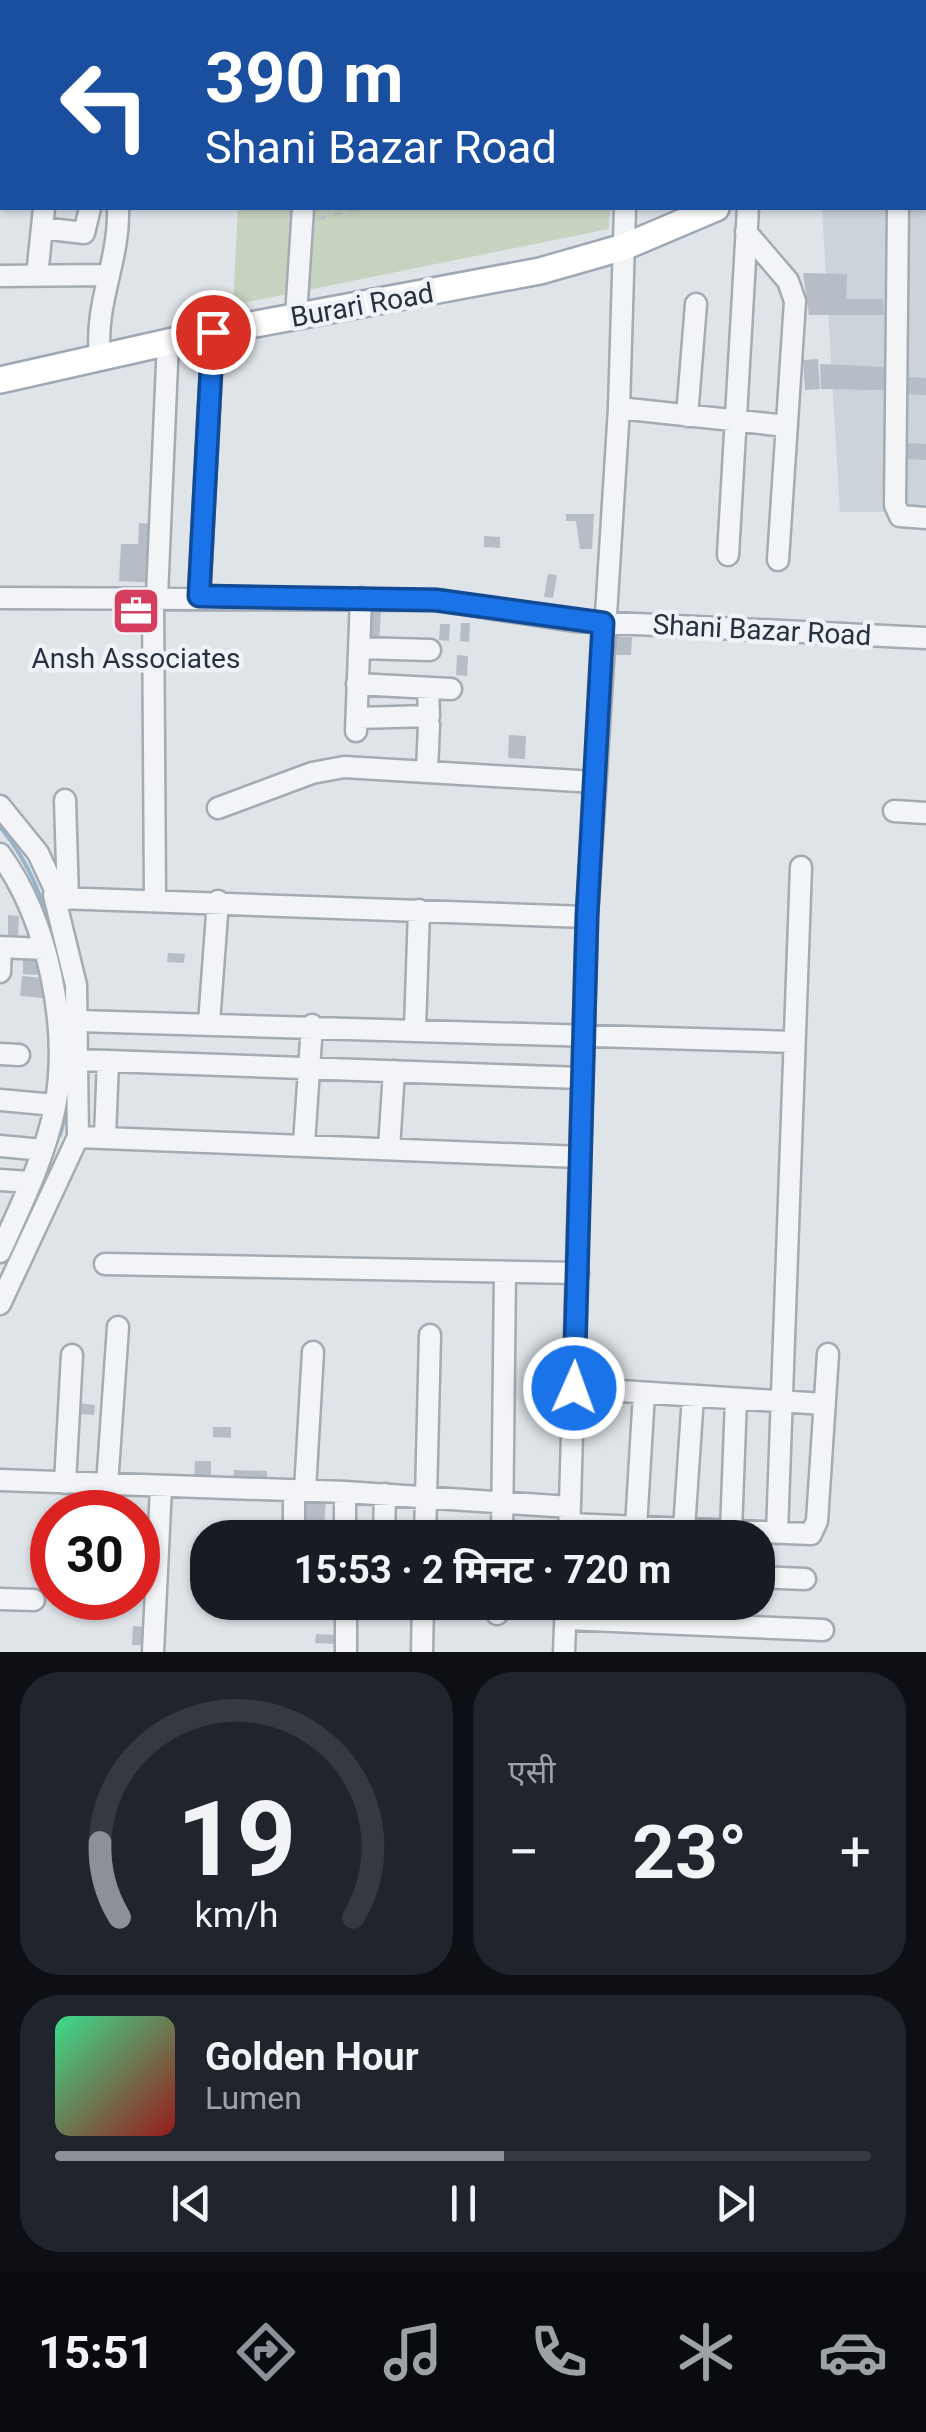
<!DOCTYPE html>
<html lang="hi">
<meta charset="utf-8">
<style>
body{margin:0;font-family:Roboto,"Noto Sans Devanagari",sans-serif;background:#20242c;color:#f1f3f6;height:100vh;display:flex;flex-direction:column;font-size:38px;white-space:nowrap}
*{box-sizing:border-box;margin:0}
p{font-size:32px;color:#9ea1a6}
.icon{flex:none;width:55px;height:55px;fill:none;stroke:currentColor;stroke-width:2;stroke-linecap:round;stroke-linejoin:round}
.map{position:relative;height:1652px;overflow:hidden}
.side{display:flex;flex-direction:column;gap:20px;padding:20px;background:#0d0f14;flex:1}
.side>*{flex:none}
.banner{position:absolute;left:0px;top:0px;width:928px;height:210px;box-shadow:0 2px 8px #0004;background:#1a4fa0;color:#fff;overflow:hidden}
.speed{position:absolute;left:30px;top:1490px;display:flex;gap:20px;font-size:50px;font-weight:700;text-align:center}
.speed>*{display:grid;place-content:center;width:130px;height:130px;border-radius:50%;background:#171b24;box-shadow:0 2px 8px #0004;line-height:1}
.speed .limit{border:15px solid #d22;background:#fff;color:#111}
.pin{position:absolute;display:grid;place-items:center;width:85px;height:85px;color:#fff;margin:-42px;border:5px solid #fff;border-radius:50%;box-shadow:0 2px 10px #0007}
.me{position:absolute;width:110px;margin:-55px;rotate:2deg;stroke-linejoin:round;filter:drop-shadow(0 0 8px #0008)}
.turn{display:flex;align-items:center;gap:35px;height:210px;padding:0 40px;font-size:45px}
.turn .icon{width:130px;height:130px;stroke-width:2.5}
.turn b{display:block;font-size:70px;line-height:85px}
.big{font-size:75px;font-weight:700;line-height:1.1}
.side .card{flex:1;display:flex;flex-direction:column;justify-content:center;gap:15px;min-width:0;padding:0 35px;border-radius:40px;background:#20242c}
.side .dial{align-items:center;gap:0}
.dial svg{height:260px;overflow:visible;fill:none;stroke:#363941;stroke-width:7;stroke-linecap:round;text-anchor:middle}
.dial text{fill:#f1f3f6;stroke:none}
.song{display:flex;align-items:center;gap:30px}
.cover{width:120px;height:120px;border-radius:15px;background:linear-gradient(135deg,hsl(150 70% 55%),hsl(0 70% 35%))}
.played{height:10px;border-radius:5px;background:linear-gradient(90deg,#8c9099 55%,#363941 55%)}
.keys{display:flex;justify-content:space-around;direction:ltr}
.heat{display:flex;justify-content:space-between;align-items:center;font-size:55px;direction:ltr}
.side .tiles{flex:1;display:grid;gap:20px;grid-template-columns:1fr 1fr}
.card:last-child{grid-column:span 2}
.trip{position:absolute;left:190px;top:1520px;width:585px;height:100px;border-radius:40px;background:#171b24;box-shadow:0 2px 8px #0004;font-weight:700;line-height:100px;text-align:center}
.menu{display:flex;height:160px;justify-content:space-around;align-items:center;background:#090b0e;color:#9ea1a6}
.menu .icon{width:70px;height:70px}
.menu .active{color:#8c9099}
.menu b{font-size:45px;color:#f1f3f6}
.map>svg:first-child{display:block}
.built{fill:#cdd3db}
.green{fill:#c6d3c0}
.lines{fill:none;stroke-linecap:round;stroke-linejoin:round}
.stream{stroke:#98b4cb;stroke-width:4}
.building{fill:#b6bdc6}
.minor-casing{stroke:#a4abb3;stroke-width:25}
.major-casing{stroke:#9ea9b5;stroke-width:30}
.path{stroke:#bdc2c8;stroke-width:2.5;stroke-dasharray:8 8;stroke-linecap:butt}
.minor{stroke:#f2f4f7;stroke-width:20}
.major{stroke:#fff;stroke-width:25}
.route-casing{stroke:#114b97;stroke-width:25}
.route{stroke:#1a73e8;stroke-width:18}
.labels{text-anchor:middle;dominant-baseline:central;stroke-width:9;stroke-linejoin:round;paint-order:stroke}
.street-label{font-size:28px;fill:#273241;stroke:#eff2f6}
.poi-label{font-size:28px;fill:#273241;stroke:#eff2f6}
</style>
<div class="map">
<svg width="926" height="1652" viewBox="0 0 926 1652">
<rect width="100%" height="100%" fill="#dfe4e9"/>
<path class="built" d="M926,174v338h-86l-18,-304h103z"/>
<path class="green" d="M0,0h245l-243,2v90z
M248,0h371l-371,2z
M238,208h372l-1,21 -376,76z"/>
<g class="lines">
<path class="stream" d="M0,827c30,35 45,77 57,122
M60,1135l8,-29"/>
</g>
<path class="building" d="M803,273l44,1 -1,25h37l1,16h-75z
M818,359l2,30 -15,1 -2,-30z
M820,364l65,3 -1,23 -63,-1z
M906,377l20,1v17l-21,-1z
M903,443l23,1v16l-24,-1z
M566,514h28l-2,35h-12l-4,-28h-10z
M139,523l18,1 -2,59 -36,-2 2,-37h17z
M484,536l16,1v11l-16,-1z
M548,574l9,1 -4,23 -9,-1z
M368,609l13,1 -2,33 -14,-1z
M461,623h9l-1,19 -9,-1z
M440,624h10l-1,17 -10,-1z
M615,636l17,1 -1,18h-17z
M457,655l11,1 -1,20 -11,-1z
M509,735l17,1 -1,23 -17,-1z
M8,915l11,1 -1,19h-10z
M168,953l17,1 -1,9 -17,-1z
M23,955l18,1 -1,19 -17,-1z
M22,976l23,2 -2,20 -23,-2z
M79,1403l16,2 -1,10 -16,-1z
M213,1427h18v11l-18,-1z
M195,1461h16v20h-17z
M234,1470l33,1v13l-34,-1z
M302,1500l24,1 -3,37h-23z
M388,1604l18,1 -1,10 -17,-1z
M133,1626l11,1 -1,18h-11z
M316,1634l21,1 -1,9 -21,-1z"/>
<g class="lines">
<g class="minor-casing">
<path id="minor" d="M632,2v-2
M0,134l2,1
M898,208l-3,297 5,11 26,2
M42,228l42,5 6,-25
M746,232l42,49 7,20 -17,259
M0,276l107,-1
M37,276l7,-68
M296,316l7,-108
M100,357c-6,-54 20,-97 18,-149
M619,408l168,18
M687,416l9,-112
M728,555l20,-347
M153,596l2,302
M157,596l11,-255
M199,597l14,-265
M0,598l436,2 138,21 352,17
M360,648l70,2
M357,684l94,5
M357,718l72,-2 -1,-28
M356,731l5,-133
M427,771l2,-46
M65,800l3,99
M0,806l38,47 21,45 528,19
M218,808l94,-35 32,-6 251,15
M894,811l32,2
M0,854c48,66 70,173 55,253 -10,50 -34,98 -55,145
M54,895l22,90 2,152
M0,947l44,2
M0,972l1,-25
M79,1021l715,21
M209,1023l9,-122
M415,1029l4,-119
M0,1054l19,1
M79,1060l502,18
M0,1100l55,5
M105,1137l3,-76
M304,1144l8,-119
M0,1146l43,4
M389,1148l5,-77
M0,1180l30,2
M105,1264l473,9
M0,1304l78,-167 502,20
M574,1388l250,16
M0,1480l345,12 225,15
M65,1483l7,-128
M107,1485l11,-158
M294,1490v48
M305,1490l8,-138
M345,1492v46
M569,1524l242,10 6,-13 11,-167
M636,1527l8,-134
M684,1529l9,-133
M731,1531l5,-132
M777,1533l24,-666
M384,1538l1,-44
M425,1538l5,-203
M502,1538l3,-266
M569,1538l18,-621 32,-509 6,-200
M758,1577l47,2
M0,1599l34,1
M346,1602v50
M497,1614l1,-12
M566,1619l257,11
M153,1652l8,-165
M422,1652l1,-50
M564,1652l2,-50"/>
</g>
<g class="major-casing">
<path id="major" d="M925,141h1
M0,380l213,-48 327,-61 84,-24 92,-39"/>
</g>
<path class="path" d="M318,219l41,-11"/>
<use href="#minor" class="minor"/>
<use href="#major" class="major"/>
</g>
<g class="lines">
<g class="route-casing">
<path id="route" d="M213,332l-14,264 237,4 167,23 -16,293 -13,472"/>
</g>
<use href="#route" class="route"/>
</g>
<defs>
<g id="office-square" transform="scale(2.5)"><rect x="-9" y="-9" width="18" height="18" rx="4" fill="#d53e5e" stroke="#eff2f6"/><path d="M-6-3h4V-5.5h4V-3h4V5H-6ZM-1-4.5V-3h2v-1.5ZM-6 0V1H6V0Z" fill="#fff"/></g>
</defs>
<g fill-rule="evenodd">
<use href="#office-square" x="136" y="611"/>
</g>
<g class="labels">
<g class="street-label">
<text transform="translate(362 305) rotate(-10)">Burari Road</text>
<text transform="translate(762 630) rotate(3)">Shani Bazar Road</text>
</g>
<g class="poi-label">
<text x="136" y="658">Ansh Associates</text>
</g>
</g>
</svg>
<div class="speed"><div class="limit">30</div></div>
<div class="pin" style="left:213px;top:332px;background:#d93025"><svg class="icon" aria-label="arrive" viewBox="0 0 24 24"><path d="M6 21V4h12l-3 4 3 4H6"/></svg></div>
<svg class="me" style="left:574px;top:1388px" viewBox="-20 -20 40 40"><circle r="17" fill="#1a73e8" stroke="#fff" stroke-width="3"/><path d="M0-11L8 9 0 5-8 9z" fill="#fff"/></svg>
<div class="trip">15:53 · 2 मिनट · 720 m</div>
<div class="banner">
<div class="turn"><svg class="icon" aria-label="left" viewBox="0 0 24 24"><path d="M17 20v-9H6M10 6l-5 5 5 5"/></svg><div><b>390 m</b>Shani Bazar Road</div></div>
</div>
</div>
<section class="side">
<div class="tiles">
<div class="card dial"><svg viewBox="0 0 100 80">
<path d="M14 69A42 42 0 1 1 86 69"/>
<path d="M14 69A42 42 0 0 1 8 46" stroke="#8c9099"/>
<text x="50" y="56" font-size="32" font-weight="700">19</text>
<text x="50" y="72" font-size="11">km/h</text>
</svg></div>
<div class="card"><p>एसी</p>
<div class="heat"><a>−</a><b class="big">23°</b><a>+</a></div>
</div>
<div class="card">
<div class="song"><i class="cover"></i><div><b>Golden Hour</b><p>Lumen</p></div></div>
<div class="played"></div>
<div class="keys"><svg class="icon" aria-label="previous" viewBox="0 0 24 24"><path d="M18 5L8 12l10 7zM5 5v14"/></svg><svg class="icon" aria-label="pause" viewBox="0 0 24 24"><path d="M8 5v14M16 5v14"/></svg><svg class="icon" aria-label="next" viewBox="0 0 24 24"><path d="M6 5l10 7-10 7zM19 5v14"/></svg></div>
</div>
</div>
</section>
<nav class="menu">
<b>15:51</b>
<svg class="icon active" aria-label="directions" viewBox="0 0 24 24"><path d="M12 3l9 9-9 9-9-9zM9 14v-3h6M13 9l2 2-2 2"/></svg>
<svg class="icon" aria-label="music" viewBox="0 0 24 24"><path d="M9 18V5l10-2v13"/><circle cx="6" cy="18" r="3"/><circle cx="16" cy="16" r="3"/></svg>
<svg class="icon" aria-label="phone" viewBox="0 0 24 24"><path d="M5 4h4l2 5-3 2q2 4 5 5l2-3 5 2v4C11 20 4 13 5 4z"/></svg>
<svg class="icon" aria-label="climate" viewBox="0 0 24 24"><path d="M12 3v18M4 7l16 10M4 17L20 7"/></svg>
<svg class="icon" aria-label="car" viewBox="0 0 24 24"><path d="M5 17H2v-5l4-1 3-4h7l3 4 3 1v5h-3M9 17h6M6 11h13"/><circle cx="7" cy="17" r="2"/><circle cx="17" cy="17" r="2"/></svg>
</nav>
